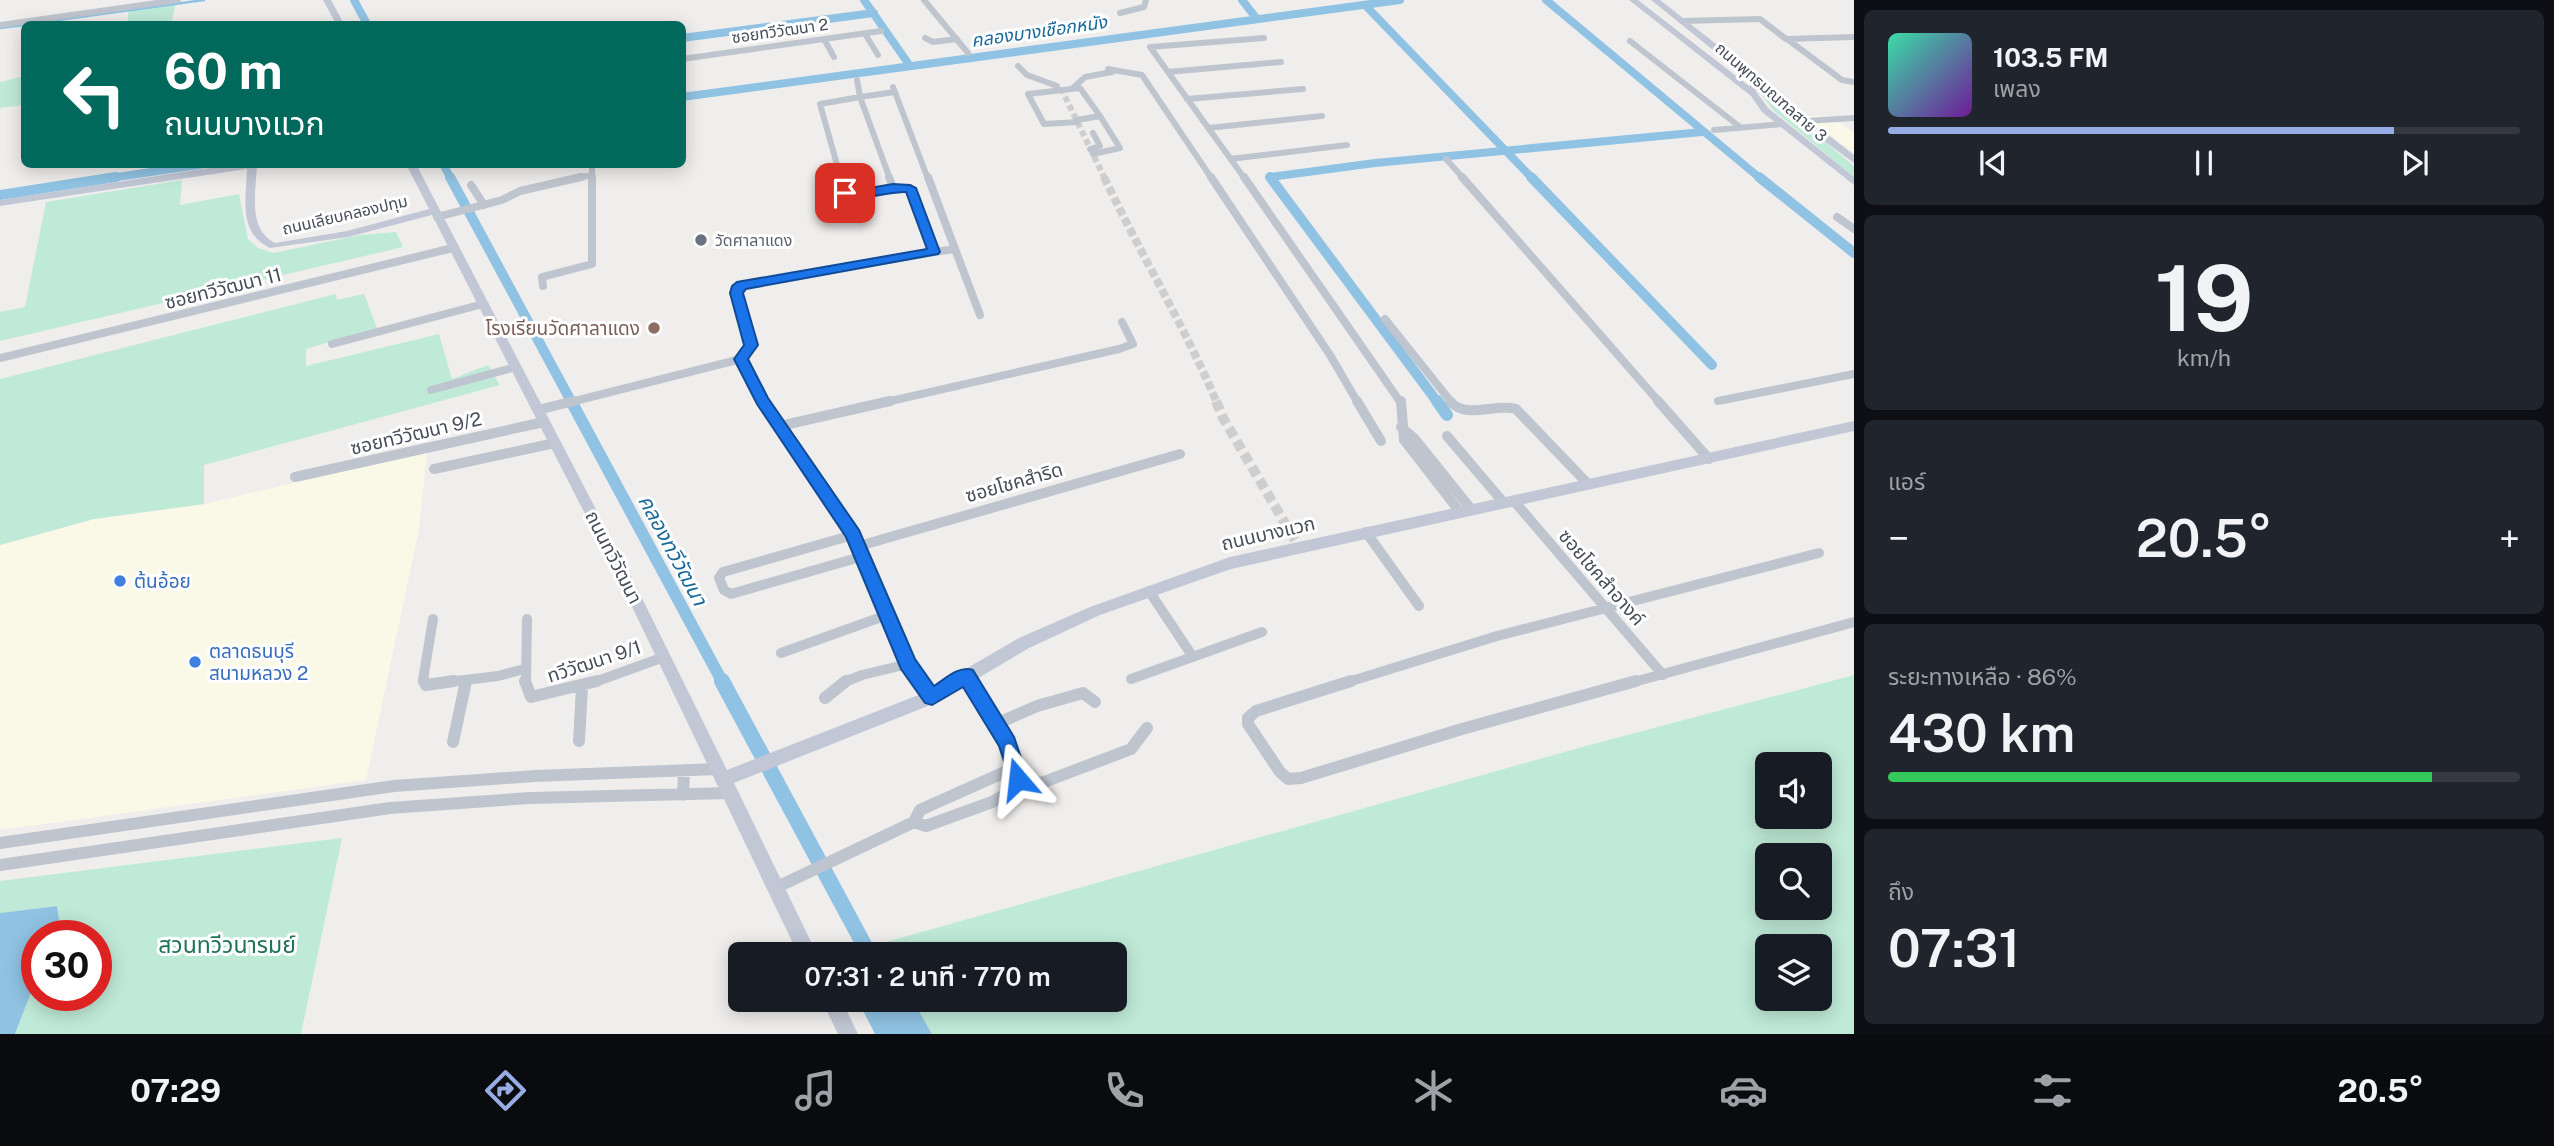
<!DOCTYPE html>
<html lang="th">
<meta charset="utf-8">
<style>
body{margin:0;font-family:"Public Sans","Noto Sans Thai",sans-serif;background:#20242c;color:#f1f3f6;height:100vh;display:flex;flex-direction:column;font-size:26px;white-space:nowrap}
*{box-sizing:border-box;margin:0}
p{font-size:23px;color:#9ea1a6}
.icon{flex:none;width:38px;height:38px;fill:none;stroke:currentColor;stroke-width:2;stroke-linecap:round;stroke-linejoin:round}
.map{position:relative;flex:1;overflow:hidden}
.sheet{display:flex;flex-direction:column;gap:10px;padding:10px;background:#0d0f14;width:700px}
.sheet>*{flex:none}
.top-card{position:absolute;left:21px;top:21px;width:665px;height:147px;border-radius:10px;box-shadow:0 4px 18px #0003;background:#00695c;color:#fff;overflow:hidden}
.buttons{position:absolute;left:1755px;top:752px;display:grid;gap:14px}
.buttons a{display:grid;place-items:center;width:77px;height:77px;border-radius:10px;background:#171b24;box-shadow:0 4px 18px #0003;font-size:35px}
.speed{position:absolute;left:21px;top:920px;display:flex;gap:14px;font-size:35px;font-weight:700;text-align:center}
.speed>*{display:grid;place-content:center;width:91px;height:91px;border-radius:50%;background:#171b24;box-shadow:0 4px 18px #0003;line-height:1}
.speed .limit{border:10px solid #d22;background:#fff;color:#111}
.pin{position:absolute;display:grid;place-items:center;width:60px;height:60px;color:#fff;margin:-30px;border-radius:14px;box-shadow:0 4px 10px #0006}
.me{position:absolute;width:77px;margin:-38px;rotate:343deg;stroke-linejoin:round;filter:drop-shadow(0 0 5px #0008)}
.turn{display:flex;align-items:center;gap:24px;height:147px;padding:0 28px;font-size:32px}
.turn .icon{width:91px;height:91px;stroke-width:2.5}
.turn b{display:block;font-size:49px;line-height:60px}
.big{font-size:52px;font-weight:600;line-height:1.1}
.sheet .tile{flex:1;display:flex;flex-direction:column;justify-content:center;gap:10px;min-width:0;padding:0 24px;border-radius:10px;background:#20242c}
.sheet .dial{align-items:center;gap:0}
.dial b{font-size:91px;line-height:1}
.song{display:flex;align-items:center;gap:21px}
.cover{width:84px;height:84px;border-radius:10px;background:linear-gradient(135deg,hsl(160 70% 55%),hsl(280 70% 35%))}
.played{height:7px;border-radius:4px;background:linear-gradient(90deg,#97abe4 80%,#363941 80%)}
.keys{display:flex;justify-content:space-around;direction:ltr}
.heat{display:flex;justify-content:space-between;align-items:center;font-size:38px;direction:ltr}
.charge{height:10px;border-radius:5px;background:linear-gradient(90deg,#34c759 86%,#363941 0)}
.trip{position:absolute;left:728px;top:942px;width:399px;height:70px;border-radius:10px;background:#171b24;box-shadow:0 4px 18px #0003;font-weight:600;line-height:70px;text-align:center}
.menu{display:flex;height:112px;justify-content:space-around;align-items:center;background:#090b0e;color:#9ea1a6}
.menu .icon{width:49px;height:49px}
.menu .on{color:#97abe4}
.menu b{font-size:32px;color:#f1f3f6}
main{display:flex;flex:1;min-height:0}
.map>svg:first-child{display:block}
.commercial{fill:#faf8e7}
.green{fill:#bfead7;fill-rule:evenodd}
.water{fill:#90c3e3}
.lines{fill:none;stroke-linecap:round;stroke-linejoin:round}
.stream{stroke:#90c3e3;stroke-width:2.5}
.canal-far3{stroke:#90c3e3;stroke-width:8}
.canal-far2{stroke:#90c3e3;stroke-width:10}
.canal-far1{stroke:#90c3e3;stroke-width:12}
.canal{stroke:#90c3e3;stroke-width:16}
.street-tunnel-far2{stroke:#cececf;stroke-width:6;stroke-dasharray:6 3.5;stroke-linecap:butt}
.street-tunnel-far1{stroke:#cececf;stroke-width:8;stroke-dasharray:8 3.5;stroke-linecap:butt}
.street-tunnel{stroke:#cececf;stroke-width:10;stroke-dasharray:10 5;stroke-linecap:butt}
.street-far3{stroke:#bfc5ce;stroke-width:6}
.street-far2{stroke:#bfc5ce;stroke-width:8}
.street-far1{stroke:#bfc5ce;stroke-width:10}
.street{stroke:#bfc5ce;stroke-width:12}
.secondary{fill:#c1c7d5;fill-rule:evenodd}
.route{fill:#1a73e8;stroke:#114b97;stroke-width:2}
.worship-dot{fill:#6b7280;stroke:#fff;stroke-width:2.5}
.education-dot{fill:#8d6e63;stroke:#fff;stroke-width:2.5}
.shop-dot{fill:#3f7fe0;stroke:#fff;stroke-width:2.5}
.labels{text-anchor:middle;dominant-baseline:central;stroke-width:6;stroke-linejoin:round;paint-order:stroke}
.far-street-label{font-size:16px;fill:#474d59;stroke:#fff}
.far-worship-label{font-size:16px;fill:#5b616d;stroke:#fff;text-anchor:start}
.far-water-label{font-size:18px;font-style:italic;fill:#19699a;stroke:#fff}
.street-label{font-size:19px;fill:#474d59;stroke:#fff}
.education-label{font-size:19px;fill:#785e54;stroke:#fff;text-anchor:end}
.shop-label{font-size:19px;fill:#366cbe;stroke:#fff;text-anchor:start}
.water-label{font-size:21px;font-style:italic;fill:#19699a;stroke:#fff}
.near-park-label{font-size:23px;fill:#1f7358;stroke:#fff}
</style>
<main>
<div class="map">
<svg width="1854" height="1034" viewBox="0 0 1854 1034">
<rect width="100%" height="100%" fill="#f0eeed"/>
<path class="commercial" d="M1805,116h25l24,17v20z
M427,452l-8,77 -53,251 -366,50v-285l94,-26 110,-15z"/>
<path class="green" d="M176,2l-5,22h-44l2,-16z
M24,76v29l-24,3v-26z
M1763,97l17,8 74,61v11l-80,-66z
M182,180l-2,25 59,-11 9,45 10,9 15,5 87,-18 36,-3 7,15 -403,94v-29l25,-5 21,-105z
M336,294l1,6 27,-6 13,34 -71,21v17l133,-32 13,45 36,-14 12,20 -296,80v39l-110,15 -94,26v-166z
M1854,675v359h-922l-20,-35h203v-45h-228l-5,-11 704,-197zM1768,765h52v52h-52zM1768,856h52v52h-52zM1768,947h52v52h-52z
M342,838l-41,196h-286l22,-57v19h59v-60h-43l6,-16 -2,-14 -57,7v-32z"/>
<path class="water" d="M57,906l2,14 -6,16h-16v41l-22,57h-15v-121z
M857,999h55l20,35h-57z"/>
<g class="lines">
<path class="stream" d="M29,24l175,-24
M0,28l24,-3"/>
<path class="canal-far3" d="M354,0l13,24
M864,0l46,66
M1242,0l15,19
M1546,0l215,179
M1365,5l168,174
M682,38l192,-25
M682,97l718,-97
M443,164l8,15
M104,179l101,-15
M1272,179l-2,-2 105,-14 327,-31"/>
<path class="canal-far2" d="M450,177l122,226
M1270,177l168,226
M1531,177l181,188
M1759,177l95,76
M0,195l116,-18"/>
<path class="canal-far1" d="M571,401l152,282
M1437,401l10,14"/>
<path class="canal" d="M722,681l147,273"/>
<path class="street-tunnel-far2" d="M1061,88l44,91"/>
<path class="street-tunnel-far1" d="M1104,177c36,76 80,148 113,226"/>
<path class="street-tunnel" d="M1216,401l7,17 76,129"/>
<path class="street-far3" d="M924,0l44,53
M1120,13l24,-6 2,-7
M1682,21l78,-2 26,20 68,-2
M0,25l178,-25
M865,34l13,21
M925,38l8,4 24,-3
M824,39l10,18
M1787,39l55,41 12,2
M1630,41l110,86
M682,59l199,-28
M1018,66l9,9 30,11
M1108,69l34,6 70,104
M1168,72l113,-10
M893,87l35,92
M1073,88l12,-11 27,-5
M1187,99l116,-10
M1077,120l23,-4 -20,-28 -52,6 16,30 34,-2
M1805,121l49,-3
M1208,128l114,-12
M1714,130l68,-6
M1090,149l10,-3 -7,-13
M1093,154l27,-6 -20,-32
M1230,159l117,-14
M1446,159l18,20
M592,164v15
M573,179l19,-4
M841,179l-21,-75 40,-7 -3,-17
M890,179l-30,-82 35,-5
M1245,179l-95,-132 114,-9"/>
<path class="street-far2" d="M889,177l4,11
M928,177l27,72 -21,3
M1211,177l119,178 28,48
M1244,177l157,226
M1462,177l198,226
M471,185l13,20
M437,217l65,-17 18,-9 61,-14
M1837,217l17,12
M955,249l25,66
M543,286l-1,-9 50,-13v-87
M1385,319l67,84
M332,344l151,-40
M0,358l453,-110
M431,390l85,-23
M1718,401l136,-27
M567,403l174,-44
M764,403l-23,-44 10,-14 -14,-56 5,-4 192,-33 -24,-64 -58,7 -7,-2 -4,-16
M882,403l237,-54 14,-5 -11,-22"/>
<path class="street-far1" d="M763,401l90,134 55,129 14,19
M1357,401l24,40
M1401,401l3,39 56,72
M1450,401c15,19 45,2 66,8l72,75
M1658,401l51,58
M538,410l36,-9
M780,426l110,-25
M1401,427l13,11 57,71
M1447,436l56,66
M434,469l121,-26
M295,477l249,-55
M1514,501l149,174
M1366,532l53,74
M853,535l-130,37 -4,6 5,12 7,4 133,-38
M859,546l321,-92
M1149,591l44,66
M781,653l106,-38
M966,676l4,7
M1131,679l131,-47
M425,683l-2,-3 10,-61
M440,683l58,-7 26,-7
M526,683l1,-64
M592,683l72,-26
M842,683l20,-8 46,-11
M1345,683l152,-47 322,-83
M1630,683l224,-61"/>
<path class="street" d="M424,681l2,4 28,-4
M525,681l6,16 66,-16
M921,681l11,16
M1351,681l-95,30 -8,7v6l32,48 8,7 13,-1 161,-49 174,-48
M825,698l21,-17
M996,724l41,-18 46,-13 12,9
M579,741l3,-54
M453,742l13,-61
M1013,788l31,-6 87,-33 16,-21
M683,795l1,-24
M914,822l6,-12 96,-43
M0,843l394,-57 141,-10 183,-7
M0,865l390,-57 140,-10 199,-5
M775,888l139,-66 12,4 66,-24 18,-10 8,-13 -11,-36 -38,-62"/>
<path class="secondary" d="M323,0h8l13,24h-8z
M1629,0h9l111,86 5,-3 -103,-83h9l107,84 2,2 -4,3 26,17 63,49v8l-99,-73 13,18 86,69v8l-92,-73 -11,-16z
M235,164l22,1c-1,26 -10,64 18,78l72,-12 82,-22 -23,-45h10l222,426 89,180 199,-78 93,-54 71,-31 140,-50 624,-136v10l-623,138 -131,46 -71,33 -91,54 -204,81 83,171h-19l-172,-360 -194,-379 -84,22 -78,11c-32,-15 -24,-49 -23,-79l-247,37v-6z
M821,999h20l17,35h-20z"/>
</g>
<path class="route" d="M893,184l17,1 6,3 24,64 -2,2 -192,35 -3,4 15,52 -10,14 20,39 91,132 56,129 19,27c11,-7 25,-21 39,-16l41,67 14,42 -3,6 -7,3 -6,-3 -13,-39 -36,-59 -31,18 -7,-2 -24,-34 -55,-132 -89,-133 -23,-45 10,-14 -14,-52 2,-7 5,-4 190,-33 -21,-57c-20,-1 -51,13 -67,1l6,-4 7,2z"/>
<circle class="worship-dot" cx="701" cy="240" r="7"/>
<circle class="education-dot" cx="654" cy="328" r="7"/>
<g class="shop-dot">
<circle cx="120" cy="581" r="7"/>
<circle cx="195" cy="662" r="7"/>
</g>
<g class="labels">
<g class="far-street-label">
<text transform="translate(780 31) rotate(-8)">ซอยทวีวัฒนา 2</text>
<text transform="translate(1771 92) rotate(41)">ถนนพุทธมณฑลสาย 3</text>
<text transform="translate(345 215) rotate(-13)">ถนนเลียบคลองปทุม</text>
</g>
<g class="far-worship-label">
<text x="715" y="240">วัดศาลาแดง</text>
</g>
<g class="far-water-label">
<text transform="translate(1039 31) rotate(-8)">คลองบางเชือกหนัง</text>
</g>
<g class="street-label">
<text transform="translate(223 288) rotate(-14)">ซอยทวีวัฒนา 11</text>
<text transform="translate(416 433) rotate(-13)">ซอยทวีวัฒนา 9/2</text>
<text transform="translate(1014 482) rotate(-16)">ซอยโชคสำริด</text>
<text transform="translate(1268 533) rotate(-13)">ถนนบางแวก</text>
<text transform="translate(614 557) rotate(63)">ถนนทวีวัฒนา</text>
<text transform="translate(1602 577) rotate(49)">ซอยโชคสำอางค์</text>
<text transform="translate(594 661) rotate(-18)">ทวีวัฒนา 9/1</text>
</g>
<g class="education-label">
<text x="640" y="328">โรงเรียนวัดศาลาแดง</text>
</g>
<g class="shop-label">
<text x="134" y="581">ต้นอ้อย</text>
<text x="209" y="651">ตลาดธนบุรี<tspan x="209" dy="22">สนามหลวง 2</tspan></text>
</g>
<g class="water-label">
<text transform="translate(673 550) rotate(62)">คลองทวีวัฒนา</text>
</g>
<g class="near-park-label">
<text x="227" y="944">สวนทวีวนารมย์</text>
</g>
</g>
</svg>
<div class="buttons">
<a><svg class="icon" aria-label="sound" viewBox="0 0 24 24"><path d="M4 9h4l5-4v14l-5-4H4zM17 9q2 3 0 6"/></svg></a>
<a><svg class="icon" aria-label="search" viewBox="0 0 24 24"><circle cx="10" cy="10" r="6"/><path d="M15 15l6 6"/></svg></a>
<a><svg class="icon" aria-label="layers" viewBox="0 0 24 24"><path d="M12 4l9 5-9 5-9-5zM3 14l9 5 9-5"/></svg></a>
</div>
<div class="speed"><div class="limit">30</div></div>
<div class="pin" style="left:845px;top:193px;background:#d93025"><svg class="icon" aria-label="arrive" viewBox="0 0 24 24"><path d="M6 21V4h12l-3 4 3 4H6"/></svg></div>
<svg class="me" style="left:1018px;top:779px" viewBox="-20 -20 40 40"><path d="M0-17L14 15 0 8-14 15z" fill="#1a73e8" stroke="#fff" stroke-width="4"/></svg>
<div class="trip">07:31 · 2 นาที · 770 m</div>
<div class="top-card">
<div class="turn"><svg class="icon" aria-label="left" viewBox="0 0 24 24"><path d="M17 20v-9H6M10 6l-5 5 5 5"/></svg><div><b>60 m</b>ถนนบางแวก</div></div>
</div>
</div>
<section class="sheet">
<div class="tile">
<div class="song"><i class="cover"></i><div><b>103.5 FM</b><p>เพลง</p></div></div>
<div class="played"></div>
<div class="keys"><svg class="icon" aria-label="previous" viewBox="0 0 24 24"><path d="M18 5L8 12l10 7zM5 5v14"/></svg><svg class="icon" aria-label="pause" viewBox="0 0 24 24"><path d="M8 5v14M16 5v14"/></svg><svg class="icon" aria-label="next" viewBox="0 0 24 24"><path d="M6 5l10 7-10 7zM19 5v14"/></svg></div>
</div>
<div class="tile dial"><b>19</b><p>km/h</p></div>
<div class="tile"><p>แอร์</p>
<div class="heat"><a>−</a><b class="big">20.5°</b><a>+</a></div>
</div>
<div class="tile"><p>ระยะทางเหลือ · 86%</p><b class="big">430 km</b><div class="charge"></div></div>
<div class="tile"><p>ถึง</p><b class="big">07:31</b></div>
</section>
</main>
<nav class="menu">
<b>07:29</b>
<svg class="icon on" aria-label="directions" viewBox="0 0 24 24"><path d="M12 3l9 9-9 9-9-9zM9 14v-3h6M13 9l2 2-2 2"/></svg>
<svg class="icon" aria-label="music" viewBox="0 0 24 24"><path d="M9 18V5l10-2v13"/><circle cx="6" cy="18" r="3"/><circle cx="16" cy="16" r="3"/></svg>
<svg class="icon" aria-label="phone" viewBox="0 0 24 24"><path d="M5 4h4l2 5-3 2q2 4 5 5l2-3 5 2v4C11 20 4 13 5 4z"/></svg>
<svg class="icon" aria-label="climate" viewBox="0 0 24 24"><path d="M12 3v18M4 7l16 10M4 17L20 7"/></svg>
<svg class="icon" aria-label="car" viewBox="0 0 24 24"><path d="M5 17H2v-5l4-1 3-4h7l3 4 3 1v5h-3M9 17h6M6 11h13"/><circle cx="7" cy="17" r="2"/><circle cx="17" cy="17" r="2"/></svg>
<svg class="icon" aria-label="filters" viewBox="0 0 24 24"><path d="M4 7h16M4 17h16"/><circle cx="9" cy="7" r="2"/><circle cx="15" cy="17" r="2"/></svg>
<b>20.5°</b>
</nav>
